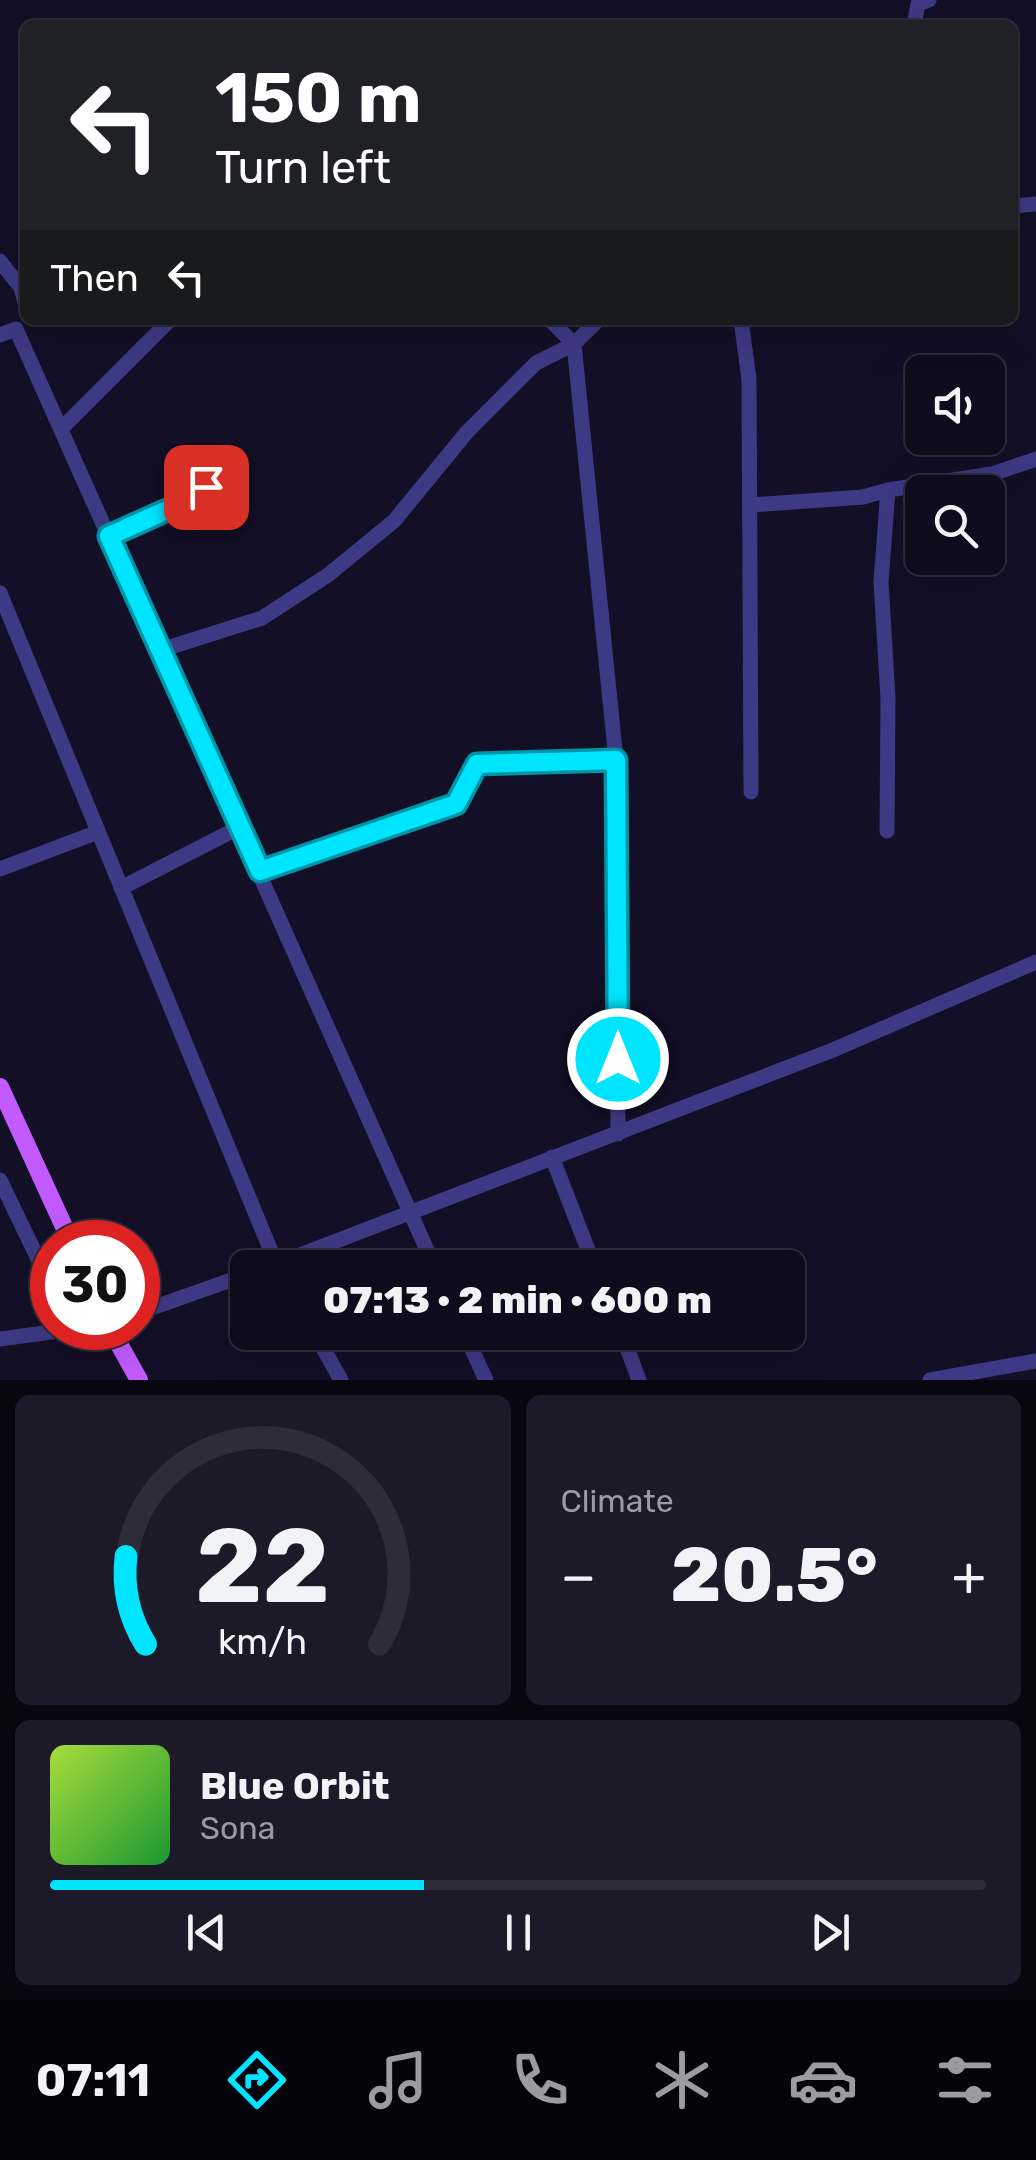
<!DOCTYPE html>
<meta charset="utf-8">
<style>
body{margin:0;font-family:Rubik,sans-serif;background:#1c1929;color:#f1f3f6;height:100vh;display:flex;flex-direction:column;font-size:38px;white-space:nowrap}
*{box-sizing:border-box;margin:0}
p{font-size:32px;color:#9b9ba3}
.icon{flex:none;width:55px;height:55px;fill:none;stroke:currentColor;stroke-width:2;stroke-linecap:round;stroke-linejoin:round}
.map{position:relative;height:1380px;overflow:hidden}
.panel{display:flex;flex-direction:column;gap:15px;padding:15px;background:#08060f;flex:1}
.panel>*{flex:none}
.hud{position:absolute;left:20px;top:20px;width:998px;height:305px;border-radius:15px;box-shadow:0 10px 40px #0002,0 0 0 2px #2e2b3b;background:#202124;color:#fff;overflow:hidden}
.controls{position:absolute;left:905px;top:355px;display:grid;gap:20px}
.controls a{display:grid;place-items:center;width:100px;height:100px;border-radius:15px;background:#0e0b1c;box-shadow:0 10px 40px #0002,0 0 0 2px #2e2b3b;font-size:50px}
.speed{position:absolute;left:30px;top:1220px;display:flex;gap:20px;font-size:50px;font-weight:700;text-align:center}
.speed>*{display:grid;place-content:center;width:130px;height:130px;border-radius:50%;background:#0e0b1c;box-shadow:0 10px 40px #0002,0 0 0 2px #2e2b3b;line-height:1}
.speed .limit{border:15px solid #d22;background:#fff;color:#111}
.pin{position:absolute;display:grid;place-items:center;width:85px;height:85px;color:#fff;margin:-42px;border-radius:20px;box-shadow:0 5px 15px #0006}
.me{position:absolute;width:110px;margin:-55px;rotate:0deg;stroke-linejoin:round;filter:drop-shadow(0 0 8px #0008)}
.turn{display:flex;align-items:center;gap:35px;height:210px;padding:0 30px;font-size:45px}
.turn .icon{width:130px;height:130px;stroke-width:2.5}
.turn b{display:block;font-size:70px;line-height:85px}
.then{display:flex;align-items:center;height:95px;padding:0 30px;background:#0003;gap:20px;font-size:38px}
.big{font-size:75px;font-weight:800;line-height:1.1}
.panel .widget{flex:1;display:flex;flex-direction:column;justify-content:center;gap:15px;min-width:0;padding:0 35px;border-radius:15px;background:#1c1929}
.panel .dial{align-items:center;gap:0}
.dial svg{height:260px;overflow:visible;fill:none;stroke:#2e2b3b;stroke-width:7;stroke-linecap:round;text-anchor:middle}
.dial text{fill:#f1f3f6;stroke:none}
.song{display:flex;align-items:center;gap:30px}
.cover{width:120px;height:120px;border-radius:15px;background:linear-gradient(135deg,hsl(80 70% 55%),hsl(130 70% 35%))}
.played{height:10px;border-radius:5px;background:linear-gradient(90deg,#00e5ff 40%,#2e2b3b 40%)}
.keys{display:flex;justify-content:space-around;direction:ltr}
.heat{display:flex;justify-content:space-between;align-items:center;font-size:55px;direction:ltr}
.panel .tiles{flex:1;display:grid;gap:15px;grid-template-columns:1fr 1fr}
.widget:last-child{grid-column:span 2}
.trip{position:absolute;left:230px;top:1250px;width:575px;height:100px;border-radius:15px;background:#0e0b1c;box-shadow:0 10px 40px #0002,0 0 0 2px #2e2b3b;font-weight:800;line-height:100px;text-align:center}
.tab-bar{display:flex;height:160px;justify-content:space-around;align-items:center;background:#06040b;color:#9b9ba3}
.tab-bar .icon{width:70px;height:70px}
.tab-bar .active{color:#00e5ff}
.tab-bar b{font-size:45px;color:#f1f3f6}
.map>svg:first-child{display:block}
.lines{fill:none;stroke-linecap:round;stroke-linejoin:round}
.minor{stroke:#3d3a85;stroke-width:15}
.major{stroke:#c25bff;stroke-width:18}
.route-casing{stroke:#0095a6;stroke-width:25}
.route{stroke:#00e5ff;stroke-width:18}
</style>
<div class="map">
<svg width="1036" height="1380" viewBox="0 0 1036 1380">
<rect width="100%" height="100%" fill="#130f26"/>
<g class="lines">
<path class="minor" d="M914,25l4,-21 11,-4
M1012,206l24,-2
M0,261l21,27 4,14
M550,320l24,24 42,416 2,374
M741,320l8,59 2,413
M0,335l16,-6 419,939
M61,429l109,-109
M751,505l112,-8 25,-7 104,-16 44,-15
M109,535l78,-34 38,-28
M0,593l278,675
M161,650l101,-32 66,-43 66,-54 73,-89 69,-69 38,-19 24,-24
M887,831l1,-133 -7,-116 7,-92
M0,869l98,-37
M260,871l196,-67 21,-40 139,-4
M121,888l119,-61
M552,1157l43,111
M0,1180l40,83 12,48
M266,1268l567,-218 203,-88
M138,1313l110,-39
M314,1332l27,48
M464,1332l22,48
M621,1332l18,48
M0,1339l80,-11
M930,1380l106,-19"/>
<path class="major" d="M0,1087l71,155
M110,1328l29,52"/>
</g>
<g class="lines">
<g class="route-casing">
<path id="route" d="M206,487l-19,14 -78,35 151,335 196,-67 21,-40 139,-4 2,299"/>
</g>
<use href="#route" class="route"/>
</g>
</svg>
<div class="controls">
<a><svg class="icon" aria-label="sound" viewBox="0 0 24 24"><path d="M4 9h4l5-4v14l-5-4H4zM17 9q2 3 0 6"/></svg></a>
<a><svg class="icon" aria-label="search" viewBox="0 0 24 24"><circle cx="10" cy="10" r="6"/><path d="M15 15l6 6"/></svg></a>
</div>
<div class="speed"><div class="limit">30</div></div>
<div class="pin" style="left:206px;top:487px;background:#d93025"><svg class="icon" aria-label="arrive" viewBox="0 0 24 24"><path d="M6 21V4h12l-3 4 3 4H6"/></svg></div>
<svg class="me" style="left:618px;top:1059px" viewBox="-20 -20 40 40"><circle r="17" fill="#00e5ff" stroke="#fff" stroke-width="3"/><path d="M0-11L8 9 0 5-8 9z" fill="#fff"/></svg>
<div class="trip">07:13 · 2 min · 600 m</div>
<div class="hud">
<div class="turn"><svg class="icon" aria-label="left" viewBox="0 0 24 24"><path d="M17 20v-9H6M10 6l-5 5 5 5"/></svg><div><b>150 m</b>Turn left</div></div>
<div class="then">Then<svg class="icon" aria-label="left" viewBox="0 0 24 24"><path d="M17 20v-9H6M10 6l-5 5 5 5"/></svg></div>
</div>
</div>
<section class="panel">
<div class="tiles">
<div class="widget dial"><svg viewBox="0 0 100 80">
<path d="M14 69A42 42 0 1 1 86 69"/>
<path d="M14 69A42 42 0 0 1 8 42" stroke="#00e5ff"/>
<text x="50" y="56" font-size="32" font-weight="700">22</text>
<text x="50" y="72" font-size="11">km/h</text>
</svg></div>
<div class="widget"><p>Climate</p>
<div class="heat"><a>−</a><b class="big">20.5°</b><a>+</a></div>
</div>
<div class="widget">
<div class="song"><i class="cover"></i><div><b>Blue Orbit</b><p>Sona</p></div></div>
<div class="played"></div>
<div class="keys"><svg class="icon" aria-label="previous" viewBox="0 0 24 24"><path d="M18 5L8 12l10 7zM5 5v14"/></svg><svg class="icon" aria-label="pause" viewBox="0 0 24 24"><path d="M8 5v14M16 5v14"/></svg><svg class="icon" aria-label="next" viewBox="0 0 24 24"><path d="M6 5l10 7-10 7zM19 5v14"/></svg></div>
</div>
</div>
</section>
<nav class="tab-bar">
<b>07:11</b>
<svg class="icon active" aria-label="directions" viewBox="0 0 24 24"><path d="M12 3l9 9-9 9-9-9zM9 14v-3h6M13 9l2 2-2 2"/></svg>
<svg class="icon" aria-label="music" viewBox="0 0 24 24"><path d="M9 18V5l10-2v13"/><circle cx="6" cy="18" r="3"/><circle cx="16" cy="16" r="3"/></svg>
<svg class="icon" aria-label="phone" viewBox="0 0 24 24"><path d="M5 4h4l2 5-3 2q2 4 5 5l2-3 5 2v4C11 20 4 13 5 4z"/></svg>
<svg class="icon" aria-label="climate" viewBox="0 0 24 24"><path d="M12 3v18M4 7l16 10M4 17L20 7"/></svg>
<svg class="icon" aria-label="car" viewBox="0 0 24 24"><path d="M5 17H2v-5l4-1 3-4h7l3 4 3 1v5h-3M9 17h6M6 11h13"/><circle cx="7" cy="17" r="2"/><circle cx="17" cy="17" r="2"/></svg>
<svg class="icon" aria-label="filters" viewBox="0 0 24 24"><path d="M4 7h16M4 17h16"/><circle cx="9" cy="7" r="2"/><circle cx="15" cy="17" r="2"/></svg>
</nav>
